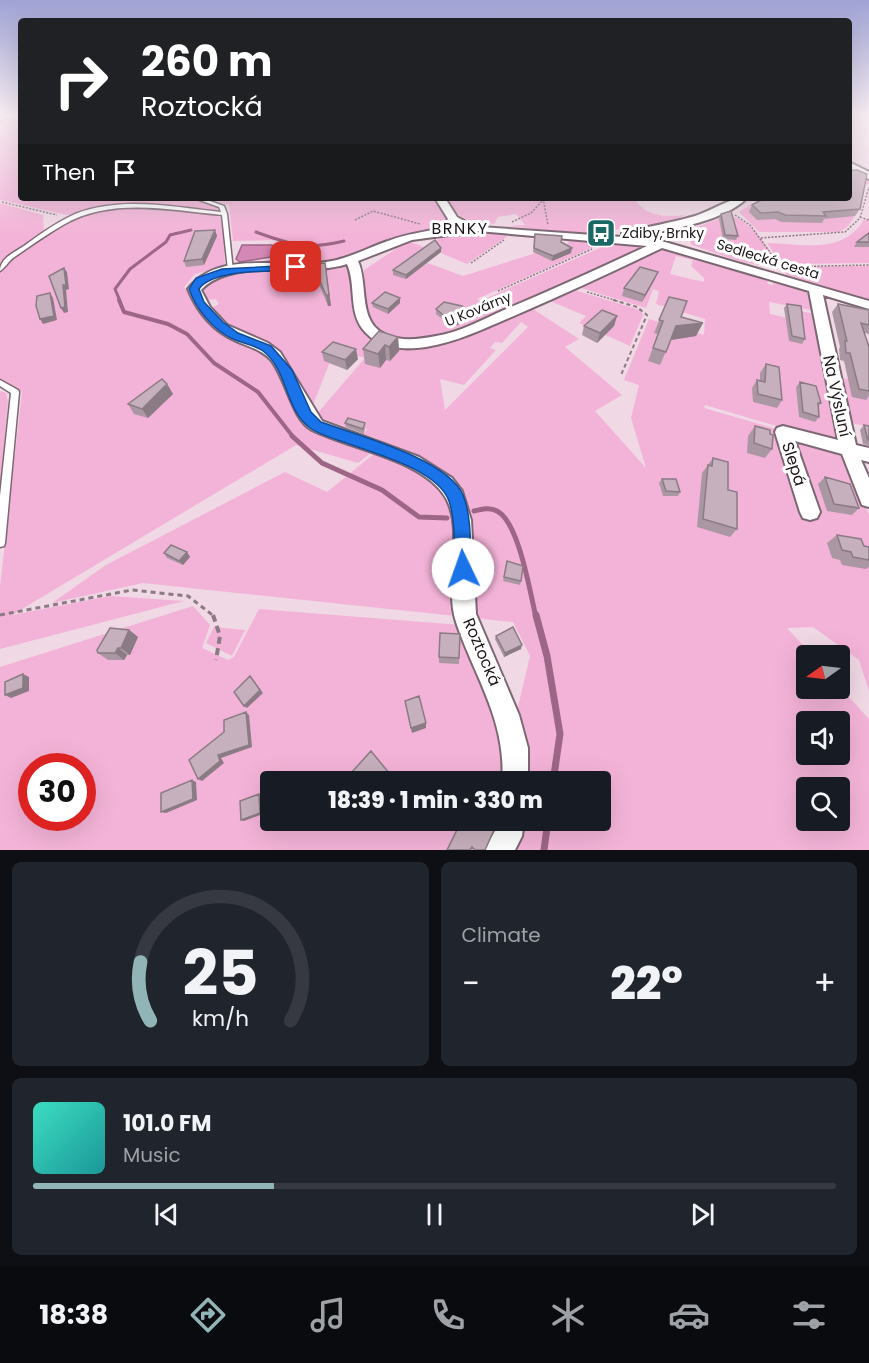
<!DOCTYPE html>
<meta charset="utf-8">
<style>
body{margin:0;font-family:Poppins,sans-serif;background:#20242c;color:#f1f3f6;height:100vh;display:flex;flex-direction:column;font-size:22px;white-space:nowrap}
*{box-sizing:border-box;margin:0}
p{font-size:20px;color:#9ea1a6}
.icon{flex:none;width:33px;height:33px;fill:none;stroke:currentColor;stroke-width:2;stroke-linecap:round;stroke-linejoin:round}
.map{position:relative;height:850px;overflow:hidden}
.side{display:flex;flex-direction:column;gap:12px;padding:12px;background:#0d0f14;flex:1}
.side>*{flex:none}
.top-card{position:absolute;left:18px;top:18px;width:834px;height:183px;border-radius:6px;box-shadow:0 6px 24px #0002;background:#202124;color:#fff;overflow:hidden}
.needle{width:39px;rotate:256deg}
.buttons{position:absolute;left:796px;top:645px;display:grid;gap:12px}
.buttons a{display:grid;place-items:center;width:54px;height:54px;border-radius:6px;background:#171b24;box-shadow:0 6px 24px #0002;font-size:30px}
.speed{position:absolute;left:18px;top:753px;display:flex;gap:12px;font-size:30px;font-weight:700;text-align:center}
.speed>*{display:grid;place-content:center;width:78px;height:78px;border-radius:50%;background:#171b24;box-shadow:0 6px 24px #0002;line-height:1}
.speed .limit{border:9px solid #d22;background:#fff;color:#111}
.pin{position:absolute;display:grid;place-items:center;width:51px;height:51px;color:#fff;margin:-26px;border-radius:12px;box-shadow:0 3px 9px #0006}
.me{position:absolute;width:66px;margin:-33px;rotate:357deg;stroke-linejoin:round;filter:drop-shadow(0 0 4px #0008)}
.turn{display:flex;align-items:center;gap:21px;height:126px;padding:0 24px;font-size:27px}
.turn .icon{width:78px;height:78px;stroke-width:2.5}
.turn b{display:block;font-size:42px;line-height:51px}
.then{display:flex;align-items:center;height:57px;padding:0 24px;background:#0003;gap:12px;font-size:22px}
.big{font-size:45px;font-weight:800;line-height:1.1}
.side .tile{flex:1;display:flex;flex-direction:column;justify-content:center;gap:9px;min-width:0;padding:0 21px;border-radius:9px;background:#20242c}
.side .dial{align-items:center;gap:0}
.dial svg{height:156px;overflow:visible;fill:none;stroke:#363941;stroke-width:7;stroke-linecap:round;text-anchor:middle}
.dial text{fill:#f1f3f6;stroke:none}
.song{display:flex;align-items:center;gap:18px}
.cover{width:72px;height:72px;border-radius:9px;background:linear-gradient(135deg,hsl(170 70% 55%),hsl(180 70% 35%))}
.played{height:6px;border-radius:3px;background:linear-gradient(90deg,#91b4b6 30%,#363941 30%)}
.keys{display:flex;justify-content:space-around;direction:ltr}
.heat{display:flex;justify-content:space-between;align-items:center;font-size:33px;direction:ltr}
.side .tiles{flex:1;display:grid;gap:12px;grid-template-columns:1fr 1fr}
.tile:last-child{grid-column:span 2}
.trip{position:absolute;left:260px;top:771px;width:351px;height:60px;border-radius:6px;background:#171b24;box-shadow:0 6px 24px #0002;font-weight:800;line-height:60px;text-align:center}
.tab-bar{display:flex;height:96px;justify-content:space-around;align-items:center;background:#090b0e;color:#9ea1a6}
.tab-bar .icon{width:42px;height:42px}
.tab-bar .active{color:#91b4b6}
.tab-bar b{font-size:27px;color:#f1f3f6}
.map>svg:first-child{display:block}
.green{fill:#f3b3d8;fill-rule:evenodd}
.water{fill:#d388b5;stroke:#9d6686;stroke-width:1.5}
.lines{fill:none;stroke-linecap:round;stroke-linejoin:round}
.stream-far3{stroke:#9d6686;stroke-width:3}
.stream-far2{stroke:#9d6686;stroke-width:4}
.stream-far1{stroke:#9d6686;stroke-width:5}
.stream{stroke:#9d6686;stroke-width:7}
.lane-casing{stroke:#7c6873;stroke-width:3}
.street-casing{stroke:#7c6873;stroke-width:4}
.path-far3{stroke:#8b7a83;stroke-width:1.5;stroke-dasharray:2 1.5;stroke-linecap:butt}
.path-far2{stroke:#8b7a83;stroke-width:2;stroke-dasharray:4 3;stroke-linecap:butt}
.path-far1{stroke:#8b7a83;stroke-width:3;stroke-dasharray:5 4;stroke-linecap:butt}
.path{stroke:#8b7a83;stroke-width:4;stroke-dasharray:7 4.5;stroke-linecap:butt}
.lane{fill:#fff;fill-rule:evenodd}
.street{fill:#fff;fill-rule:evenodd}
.wall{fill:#ab97a3}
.shaded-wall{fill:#8b7b84}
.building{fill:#c7b0bd;stroke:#8b7b84;stroke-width:1.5}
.route{fill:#1a73e8;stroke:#114b97;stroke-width:1.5}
.labels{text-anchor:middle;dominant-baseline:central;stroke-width:6;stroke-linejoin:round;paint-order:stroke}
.far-poi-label{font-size:14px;fill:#1e161a;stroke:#fff;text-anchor:start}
.far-street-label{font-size:14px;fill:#1e161a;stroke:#fff}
.far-quarter-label{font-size:16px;letter-spacing:1.5px;fill:#1e161a;stroke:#fff}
.street-label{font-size:16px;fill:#1e161a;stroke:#fff}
</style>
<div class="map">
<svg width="869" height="850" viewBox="0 0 869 850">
<rect width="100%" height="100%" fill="#f0d8e5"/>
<path class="green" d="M21,116v82h169l31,9 -7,4 -51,-4 -60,1 -36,7 -67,-15v-80z
M849,168l20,10v6l-5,1c-5,18 -7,39 -25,47h-80l-20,-20 22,-14h88z
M204,198h230l14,24 -8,7 -49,12 -55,22 -102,2 59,-9 17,-10 -28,-6 -49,1 -4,-36z
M446,198h189c8,19 33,19 51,17l-21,9 -88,10 -69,-8 17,-1 -9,-11 -18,3 -4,7c-25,-3 -35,-2 -48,-26z
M0,203l43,12 1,18 -44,31z
M122,208l90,6 11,5 2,48 -30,7 -11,13 20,24 61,39 21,32 17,40 69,30 -14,11 -62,-18 -284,170 98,-19 74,5 -184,48v-62l22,-195 -22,-13v-109l10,-11 67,-43z
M727,216c21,0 41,30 49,47 -17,9 -64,-12 -84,-18l-7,-14z
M864,219l5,1v43l-84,1 -6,-3 -12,-18c36,1 77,12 97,-24z
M476,230l32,2 1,3 -42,29 -33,-14 6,-5 -6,-3 12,-8z
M570,239l35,3 -128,57 3,2 131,-58 40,3c-61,29 -121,61 -185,82 -18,6 -39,13 -58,13 -41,-2 -49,-37 -44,-71l44,-29 21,8 -4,16 3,-2 35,13 95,-30h8z
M661,249l106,29 1,6 5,1v-5l38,14 4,17 -46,-9 1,12 31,7 -1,-10 15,3 24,127 -5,2 -129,-38 -1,3 76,22 12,10 47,11 6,5 24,59v176l-10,-31 -46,-33 -26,1 25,27 -5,1v32l33,-1 29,32v131h-869v-183l193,-61 17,19 -8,23 26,12 6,-3 25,-48 202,16 47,124 22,-93 -17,-34 -370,-39 -91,20 54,-38 179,-93 42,20 48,-39 38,15 -38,-25 3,-4 -14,-5 3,-5 -18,-7 -3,5 -31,-11 50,-58 -30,-9 -24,61 -19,-37 -64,-45 -17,-20 8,-4 -3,-5 -11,1 -6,-14 32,-15 106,-2 11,-3 5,8 2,38 33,31 67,-5 78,-29 46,30 -14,8 57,48 -27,16 51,57 -15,-50 8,-33 -15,-5 25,-61 55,16 1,-16 -49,-15 3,-13 -6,-2 -7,19 -68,-21zM676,256l17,4 -2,6 13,12v4l-34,-8zM521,322l7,5 -83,83 -5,-31 24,6 32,-35 -6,-2 5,-6 7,1zM807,722h33v32h-33zM32,766h50v52h-50zM270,782h330v38h-330zM807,788h33v32h-33z
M869,266v35l-82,-26 -6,-5 3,-3z
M574,290l66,20 3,5 -13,31 -51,-23 7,-7 -36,-15z
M838,377l31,7v43l-22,-5z
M0,391l6,2 2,9 -8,85z
M214,627l31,3 -13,26 -26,-13z"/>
<path class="water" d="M242,245h30l12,10 -44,7 -4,-3z"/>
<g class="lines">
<path class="stream-far3" d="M256,232c35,13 51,18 88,9
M120,301l-5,-12 15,-20 36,-27 4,-7 21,-5"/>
<path class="stream-far2" d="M119,300l5,12 44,12 19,10 27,29 44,29 36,46"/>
<path class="stream-far1" d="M292,436l30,27 60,27 37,27 28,1
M474,511c8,-2 16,-4 23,0 22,11 33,82 39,106"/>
<path class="stream" d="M536,615l11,41 13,78 -7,48
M544,850l4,-30"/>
<g class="lane-casing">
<path id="lane" d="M7,116h9l-16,4v-2z
M194,198h7l23,8 3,8 6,57 -5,-1 -6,-55c-53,-5 -111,-18 -159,10 -17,10 -34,22 -50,33 -5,4 -8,10 -13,13 0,-13 15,-19 24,-25 16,-12 33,-24 51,-32 46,-18 98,-7 146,-2l-2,-5z
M0,380l18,10 1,2 -14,151 -1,3 -4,1v-51l11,-103 -11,-7z"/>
</g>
<g class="street-casing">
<path id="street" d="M849,162l20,10v7l-20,-10z
M435,198h10l12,19 9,5v4l156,11v-4c24,-6 49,-10 73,-17 18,-6 34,-18 52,-18 -26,26 -84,32 -119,40l37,4 204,59v8l-46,-14 33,150 13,3v14l-8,-2 8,18v29l-7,-2 -20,-51 -47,-13 25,71 -3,6 -7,2 -7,-2 -3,-6 -25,-80 2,-4 6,-2 55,14 -29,-149 -147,-43c-48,23 -97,46 -146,67 -29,12 -58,27 -90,32 -20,3 -45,2 -60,-14 -19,-19 -9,-46 -19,-69 -43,14 -114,-8 -146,26l9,17 17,18 41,18 12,9 42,69 97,36 33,21 10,13 9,29 5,94 43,101 9,33v34h-26c5,-61 -28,-106 -46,-160 -12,-36 8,-88 -9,-122 -20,-40 -98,-51 -135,-70 -20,-10 -26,-52 -41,-70 -10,-11 -22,-13 -35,-19 -23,-10 -39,-30 -48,-52 32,-42 99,-18 144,-28 20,-4 38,-14 56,-20 18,-7 36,-9 54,-13l6,-9zM478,231l169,15c-47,22 -95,44 -143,64 -22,10 -44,22 -68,26 -20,4 -46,7 -61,-9 -15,-17 -8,-47 -17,-66l54,-21z
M496,820h28l-2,16 -7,14h-31l11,-19z"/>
</g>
<path class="path-far3" d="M543,198l5,27
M2,202l55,13
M735,215l15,10 30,41
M860,217l9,3
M355,220l18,-9 47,13
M512,222l19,-9 12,-13
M761,238l84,-6 15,-14 9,-31
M471,263l33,-23
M779,267l90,-2
M498,291l94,-42
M587,292l31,9"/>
<path class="path-far2" d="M613,300l24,7 10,8 -26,60"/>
<path class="path-far1" d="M0,615l132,-25 56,6 27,21"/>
<path class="path" d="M213,615l7,21 -4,24"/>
<use href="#lane" class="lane"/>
<use href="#street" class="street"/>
</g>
<path class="wall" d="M752,205l108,4 -5,7 -31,3 -2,4 -41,-1 -6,-3 -18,1 -8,-8z
M721,214l17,22 -2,4 -13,-1 -4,-20z
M215,230l2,6 -13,29 -18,2 -2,-6z
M869,233v14h-15l3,-5z
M535,234l26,8 10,11 -19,8 -19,-9z
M441,252l-35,27 -13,-4v-5z
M325,263l6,43h-3l-13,-31 -3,-11z
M655,279l-13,23 -20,-6 2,-8z
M669,297l12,20 15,19 -25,4 -11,25 -12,-4 10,-27 -4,-1z
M372,303h28l-12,11 -15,-7z
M787,304l18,35 -3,5 -13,-3 -5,-33z
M838,304l31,6v24l-5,-1 5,14v49l-3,4 -14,-3 -8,-36 -4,-1 -1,-11 1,-2 -8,-35z
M436,309l38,5 -1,5 -21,8 -16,-13z
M617,316l-3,10 -17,17 -15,-8 2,-9z
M398,337l1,14 -9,10 -4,-1 -6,8 -15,-4 -2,-15z
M322,352l36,7 -11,11 -23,-9z
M766,364l16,36 -5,8 -24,-6 -1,-14 5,-8h3v-7z
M800,382l21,21 -2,3v11l-4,5 -16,-5 -3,-30z
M167,384l6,10 -25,24 -14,-4 -6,-10z
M345,423l20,5 -1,6 -18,-7z
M864,425l5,1v20l-6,-2 -3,-14z
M755,426l15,8 2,15 -7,9 -18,-5 1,-17z
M713,458l15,32 9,39 -7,8 -33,-10 5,-54z
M825,477l34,31 -7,7 -25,-4 -9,-27z
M662,479l18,13 -2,4h-15l-4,-13z
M837,535l27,11 5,1v20l-3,2 -24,-4 -2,-5 -8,-2 -5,-15z
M187,552l3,5 -7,8 -16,-7 -3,-5z
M507,561l14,20 -1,4 -17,-4z
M129,630l9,7 -8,18h-3l-3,5h-16l-10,-7z
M496,636l25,13 -17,8 -9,-18z
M439,657l20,1v6l-20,-1z"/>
<path class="shaded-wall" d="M215,230l2,6 -13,29 -2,-6z
M441,248v4l-35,27v-4z
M572,248l-1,5 -19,8 1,-5z
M325,263l6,43h-3l-2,-11z
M64,268l3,4 2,17 -3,1 2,22 -4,1 -3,-5z
M658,272l-3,7 -13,23 3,-7z
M50,293l3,5 4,22 -14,4 -3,-5z
M400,298v5l-12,11v-5z
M474,314l-1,5 -21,8v-5z
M617,316l-3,10 -17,17 3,-10z
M703,323l-7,13 -25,4 5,-14z
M398,337l1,14 -9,10 -1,-14z
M385,345l1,15 -6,8 -2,-14z
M356,349l2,10 -11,11 -2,-10z
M167,384l6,10 -25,24 -6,-9z
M187,552l3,5 -7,8 -4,-4z
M129,630l9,7 -8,18 -9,-7z
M522,645l-1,4 -17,8 1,-4z
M118,648l9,7 -3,5 -9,-7z
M23,674l6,3v14l-18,7 -6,-3z
M250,676l13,17 -16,15 -3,-2z
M246,712l3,3 3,32 -31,11 3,5 -22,18 -4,-2 20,-24z
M426,723v5l-14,5 -1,-5z
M389,773l1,4 -4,5h-5z
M192,780l4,2 1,18 -31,13 -5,-1z
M259,794l3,2 1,18 -19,7 -3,-1z"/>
<path class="building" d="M849,169l2,1h6l10,4 -7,35 -37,3 3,4 -41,-1 -7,-3 -17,1 -9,-8 13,-7h84z
M731,211l7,25 -13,-1 -4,-21z
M215,230l-13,29 -18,2 11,-30z
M869,233v9h-12z
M535,234l27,2 -1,6 11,6 -19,8 -19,-8z
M435,240l6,8 -35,27 -13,-5z
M325,263l4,32h-3l-14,-31z
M640,267l18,5 -13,23 -21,-7z
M64,268l2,17h-3l2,22 -4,1 -12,-32z
M385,292l15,6 -12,11 -16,-6z
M50,293l4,23 -14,3 -4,-13 1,-10z
M669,297l18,4 -6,16 22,6 -27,3 -10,26 -13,-4 10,-27 -4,-1z
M444,302l18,4 12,8 -22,8 -16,-13z
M787,304l14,2 4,33 -13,-3z
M838,304l31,6v15l-8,-2 8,24v44l-10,-2 -9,-36h-4l-1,-12h2z
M602,310l15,6 -17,17 -16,-7z
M379,331l19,6 -9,10 -4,-2 -7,9 -15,-5z
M333,342l23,7 -11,11 -23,-8z
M766,364l13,3 3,33 -24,-6 -1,-14 8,2z
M162,379l5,5 -25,25 -14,-5z
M800,382l16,4 5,17h-3l1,14 -16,-5z
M348,418l17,5 -2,6 -18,-6z
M864,425l5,1v14h-1z
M755,426l15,4v4l3,1 -1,14 -18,-6z
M713,458l15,4v28l9,2v37l-34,-10 5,-54 4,1z
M825,477l25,7 9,24 -25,-4z
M662,479h14l4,13 -14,-1z
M837,535l24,4 3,7 5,1v13l-16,-3 -2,-5 -9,-2z
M171,545l16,7 -8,9 -15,-8z
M507,561l16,5 -2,15 -17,-4z
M513,627l9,18 -17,8 -9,-17z
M110,628l19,2 -8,18h-3l-3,5h-17l-1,-3z
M440,633l20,1 -1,24 -20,-1z
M23,674v14l-18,7v-13z
M250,676l10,14 -16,16 -10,-14z
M419,696l7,27 -15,5 -6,-27z
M246,712l3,33 -31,10 2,6 -22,18 -9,-19 35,-28v-12z
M371,751l18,22 -8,9h-24l-6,-9z
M192,780l1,19 -32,13v-19z
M259,794l1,19 -19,7 -1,-19z
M463,820h33l-1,8 -10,22h-10l-3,-3 -2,3h-23l12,-24z"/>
<linearGradient id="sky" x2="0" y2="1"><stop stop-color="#9fa2d4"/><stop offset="0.49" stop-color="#f8edf3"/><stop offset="1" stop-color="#f8edf3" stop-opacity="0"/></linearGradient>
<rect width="869" height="235" fill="url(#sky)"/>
<path class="route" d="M300,265v4l-4,1c-23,2 -83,-2 -97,19l5,13 19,20 15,11 33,13 21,24 19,42 10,10c35,13 127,37 142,73 9,22 7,51 8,74l-2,6 -6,2 -6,-2 -3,-6c0,-21 2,-47 -5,-68 -11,-30 -69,-46 -97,-56 -13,-5 -31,-9 -42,-17 -25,-18 -22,-58 -47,-77 -8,-6 -21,-8 -30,-12 -20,-9 -37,-30 -44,-50l7,-11 26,-9z"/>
<defs>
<g id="bus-square" transform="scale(1.5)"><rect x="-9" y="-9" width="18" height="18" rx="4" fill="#1b6867" stroke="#fff"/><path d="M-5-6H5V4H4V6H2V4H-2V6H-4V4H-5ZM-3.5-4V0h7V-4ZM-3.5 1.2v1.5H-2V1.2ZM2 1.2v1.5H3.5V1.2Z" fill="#fff"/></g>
</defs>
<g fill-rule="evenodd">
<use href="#bus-square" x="601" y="233"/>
</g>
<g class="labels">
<g class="far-poi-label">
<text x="622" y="233">Zdiby, Brnky</text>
</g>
<g class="far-street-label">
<text transform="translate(768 259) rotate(17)">Sedlecká cesta</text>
<text transform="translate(478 309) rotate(-22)">U Kovárny</text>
</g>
<g class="far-quarter-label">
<text x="460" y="228">BRNKY</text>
</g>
<g class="street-label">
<text transform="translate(837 396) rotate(78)">Na Výsluní</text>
<text transform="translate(794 464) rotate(72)">Slepá</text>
<text transform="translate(482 652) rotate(67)">Roztocká</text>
</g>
</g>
</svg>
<div class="buttons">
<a><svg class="needle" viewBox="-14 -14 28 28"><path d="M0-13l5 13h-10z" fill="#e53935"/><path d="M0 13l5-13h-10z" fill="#9ea1a6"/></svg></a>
<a><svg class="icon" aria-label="sound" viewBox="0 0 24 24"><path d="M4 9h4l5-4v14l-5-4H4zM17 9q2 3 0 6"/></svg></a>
<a><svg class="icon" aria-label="search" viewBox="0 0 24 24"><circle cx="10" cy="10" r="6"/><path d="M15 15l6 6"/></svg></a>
</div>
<div class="speed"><div class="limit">30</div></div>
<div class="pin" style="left:296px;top:267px;background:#d93025"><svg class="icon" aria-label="arrive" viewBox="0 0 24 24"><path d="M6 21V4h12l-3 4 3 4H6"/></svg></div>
<svg class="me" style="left:463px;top:569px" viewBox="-20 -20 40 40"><circle r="19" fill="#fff"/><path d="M0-13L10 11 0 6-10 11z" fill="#1a73e8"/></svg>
<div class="trip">18:39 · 1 min · 330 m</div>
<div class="top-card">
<div class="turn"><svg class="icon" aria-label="right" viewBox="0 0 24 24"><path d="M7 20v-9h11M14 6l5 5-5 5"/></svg><div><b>260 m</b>Roztocká</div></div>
<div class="then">Then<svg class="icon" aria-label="arrive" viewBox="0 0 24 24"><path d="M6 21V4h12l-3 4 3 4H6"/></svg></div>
</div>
</div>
<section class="side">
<div class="tiles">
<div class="tile dial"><svg viewBox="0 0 100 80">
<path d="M14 69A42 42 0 1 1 86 69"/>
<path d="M14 69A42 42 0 0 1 9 39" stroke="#91b4b6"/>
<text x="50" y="56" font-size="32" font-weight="700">25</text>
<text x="50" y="72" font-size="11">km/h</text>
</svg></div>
<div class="tile"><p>Climate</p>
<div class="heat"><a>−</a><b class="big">22°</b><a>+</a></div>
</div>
<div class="tile">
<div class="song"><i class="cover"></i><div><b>101.0 FM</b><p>Music</p></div></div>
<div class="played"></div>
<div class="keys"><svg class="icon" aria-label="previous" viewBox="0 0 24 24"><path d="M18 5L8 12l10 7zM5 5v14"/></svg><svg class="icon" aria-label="pause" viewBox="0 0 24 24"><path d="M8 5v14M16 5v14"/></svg><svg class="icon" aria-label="next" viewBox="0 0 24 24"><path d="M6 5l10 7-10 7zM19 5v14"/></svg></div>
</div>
</div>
</section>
<nav class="tab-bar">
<b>18:38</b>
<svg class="icon active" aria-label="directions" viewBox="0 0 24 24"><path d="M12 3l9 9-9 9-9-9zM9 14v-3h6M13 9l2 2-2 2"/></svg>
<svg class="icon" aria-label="music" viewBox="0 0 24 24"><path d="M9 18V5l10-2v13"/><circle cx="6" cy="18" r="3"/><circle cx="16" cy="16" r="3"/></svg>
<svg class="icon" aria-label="phone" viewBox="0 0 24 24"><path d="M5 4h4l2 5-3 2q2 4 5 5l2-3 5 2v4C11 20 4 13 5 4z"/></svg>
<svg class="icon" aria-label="climate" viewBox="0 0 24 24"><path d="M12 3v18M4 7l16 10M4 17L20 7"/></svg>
<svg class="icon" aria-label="car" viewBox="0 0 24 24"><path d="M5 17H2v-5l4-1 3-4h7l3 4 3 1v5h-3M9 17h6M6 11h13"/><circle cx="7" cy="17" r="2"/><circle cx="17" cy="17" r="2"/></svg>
<svg class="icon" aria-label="filters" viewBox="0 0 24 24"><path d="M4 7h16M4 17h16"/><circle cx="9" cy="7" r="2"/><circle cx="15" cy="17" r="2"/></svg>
</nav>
